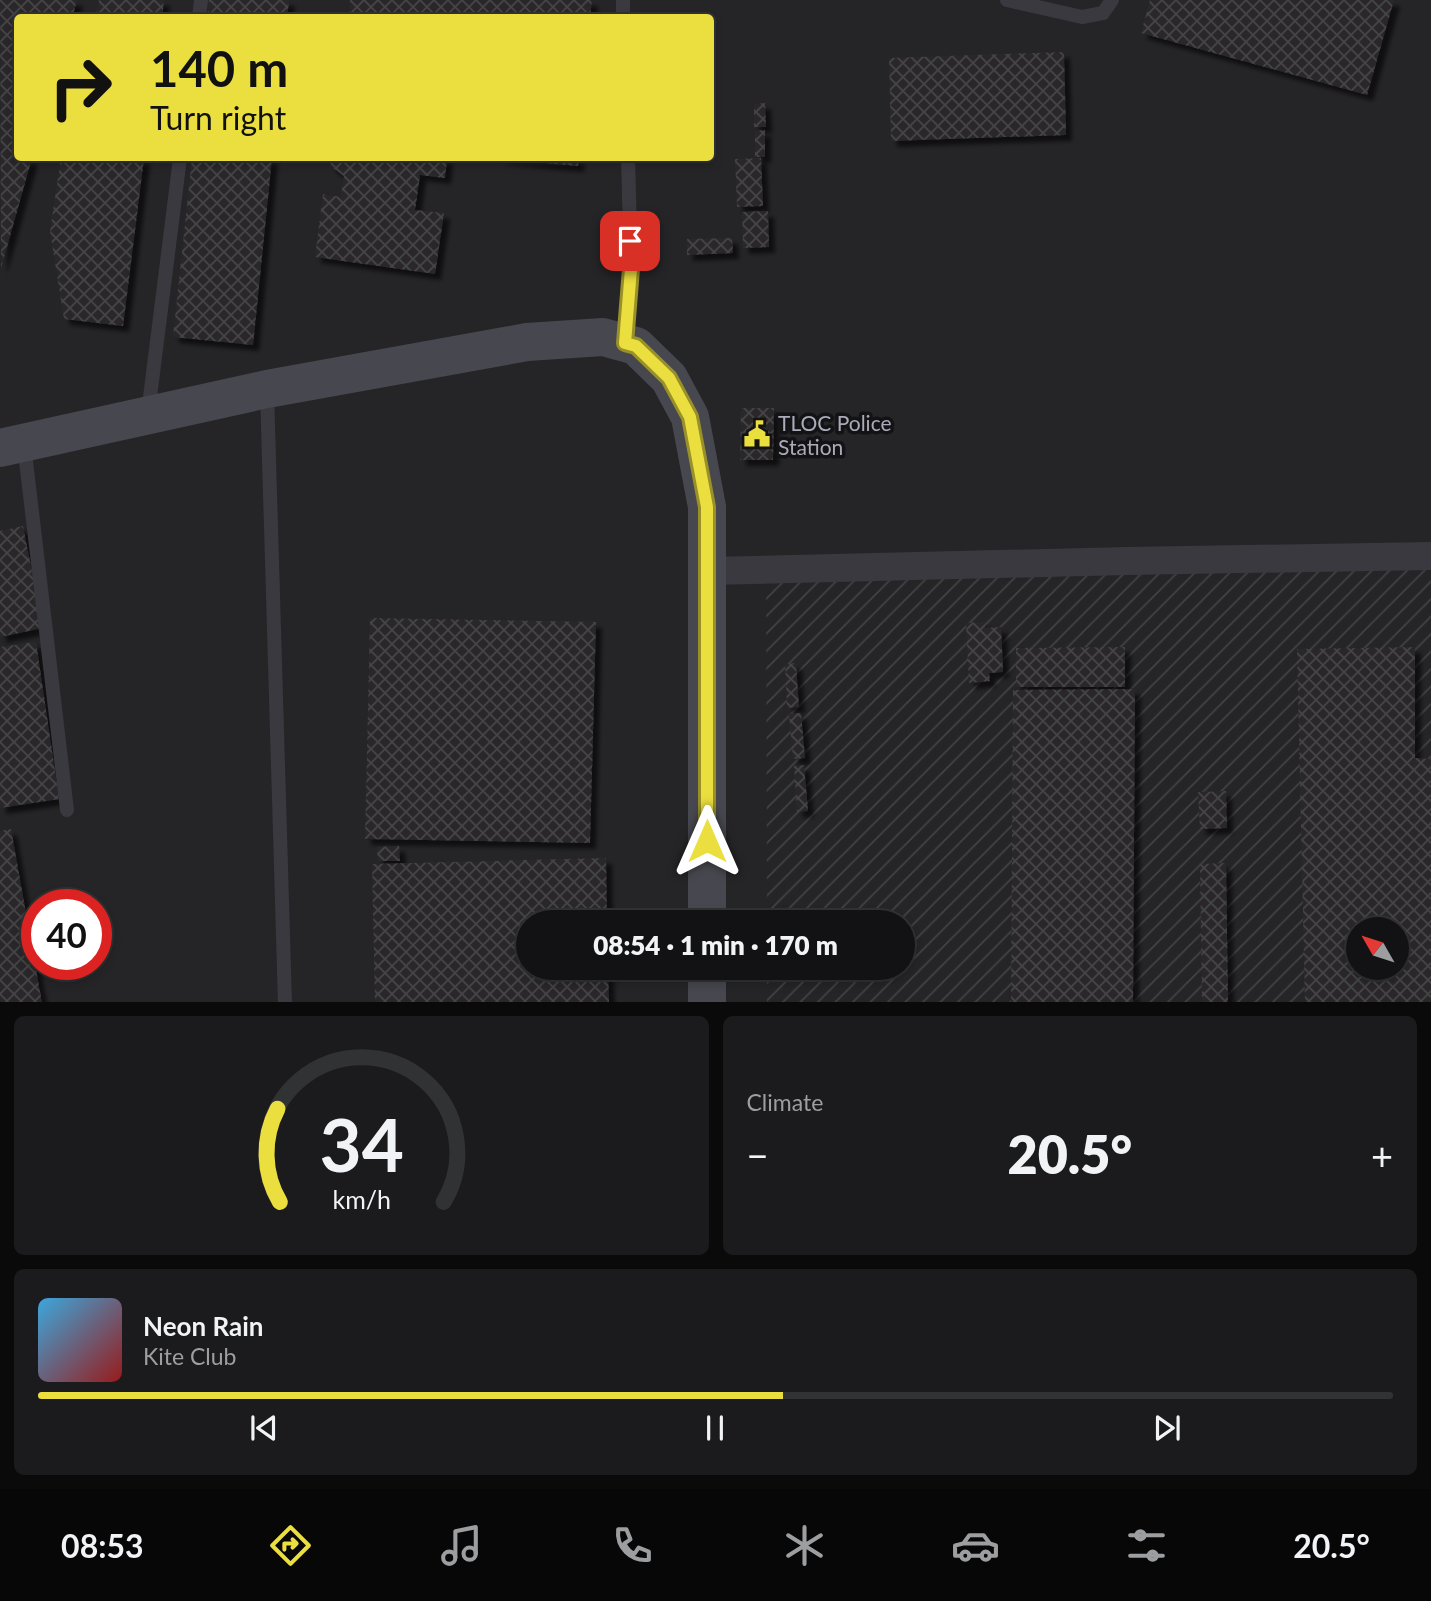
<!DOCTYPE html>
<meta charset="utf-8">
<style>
body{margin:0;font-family:Lato,sans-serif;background:#1b1b1d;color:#f1f3f6;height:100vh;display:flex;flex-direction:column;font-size:26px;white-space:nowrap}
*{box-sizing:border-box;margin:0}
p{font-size:23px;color:#9c9ea0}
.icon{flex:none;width:38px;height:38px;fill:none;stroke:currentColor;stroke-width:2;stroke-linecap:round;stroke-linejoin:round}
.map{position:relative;height:1002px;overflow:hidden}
.side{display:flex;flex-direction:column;gap:14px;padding:14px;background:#0a0a0b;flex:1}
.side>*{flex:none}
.banner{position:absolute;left:14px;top:14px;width:700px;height:147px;border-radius:7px;box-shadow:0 4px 10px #0003,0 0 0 2px #313234;background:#ebde3f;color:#111;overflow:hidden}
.needle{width:46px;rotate:309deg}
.fabs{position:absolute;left:1346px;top:917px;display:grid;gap:14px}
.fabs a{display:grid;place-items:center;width:63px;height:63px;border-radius:50%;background:#121214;box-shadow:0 4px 10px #0003,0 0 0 2px #313234;font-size:35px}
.speed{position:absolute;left:21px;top:889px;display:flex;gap:14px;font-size:35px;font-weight:700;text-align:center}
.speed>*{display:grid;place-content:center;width:91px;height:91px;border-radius:50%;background:#121214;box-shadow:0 4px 10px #0003,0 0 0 2px #313234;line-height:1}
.speed .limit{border:10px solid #d22;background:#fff;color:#111}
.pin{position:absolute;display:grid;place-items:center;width:60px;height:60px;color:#fff;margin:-30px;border-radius:14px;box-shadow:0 4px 10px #0006}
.me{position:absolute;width:77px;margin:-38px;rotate:0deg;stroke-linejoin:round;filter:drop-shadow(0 0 5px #0008)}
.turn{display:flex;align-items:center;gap:24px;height:147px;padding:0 21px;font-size:32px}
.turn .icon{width:91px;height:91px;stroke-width:2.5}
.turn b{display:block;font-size:49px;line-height:60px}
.big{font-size:52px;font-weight:800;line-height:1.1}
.side .tile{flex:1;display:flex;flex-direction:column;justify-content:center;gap:10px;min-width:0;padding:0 24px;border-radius:10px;background:#1b1b1d}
.side .dial{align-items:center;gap:0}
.dial svg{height:182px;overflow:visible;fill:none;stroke:#313234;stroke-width:7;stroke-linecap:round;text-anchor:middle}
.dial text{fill:#f1f3f6;stroke:none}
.song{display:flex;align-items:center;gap:21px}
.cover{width:84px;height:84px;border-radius:10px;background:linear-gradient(135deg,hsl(200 70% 55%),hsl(0 70% 35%))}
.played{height:7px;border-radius:4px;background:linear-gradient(90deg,#ebde3f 55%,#313234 55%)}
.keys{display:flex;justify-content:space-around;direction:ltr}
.heat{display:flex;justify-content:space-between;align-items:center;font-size:38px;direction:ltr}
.side .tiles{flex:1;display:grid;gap:14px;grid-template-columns:1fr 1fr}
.tile:last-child{grid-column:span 2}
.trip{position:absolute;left:516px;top:910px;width:399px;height:70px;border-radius:35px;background:#121214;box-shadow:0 4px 10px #0003,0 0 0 2px #313234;font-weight:800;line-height:70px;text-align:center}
.tab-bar{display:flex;height:112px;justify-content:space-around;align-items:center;background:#070708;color:#9c9ea0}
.tab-bar .icon{width:49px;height:49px}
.tab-bar .selected{color:#ebde3f}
.tab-bar b{font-size:32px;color:#f1f3f6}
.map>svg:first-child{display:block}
.built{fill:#252427;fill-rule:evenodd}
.industrial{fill:url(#industrial-furrows);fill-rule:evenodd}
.building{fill:url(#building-cross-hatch);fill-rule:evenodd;filter:url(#shadow)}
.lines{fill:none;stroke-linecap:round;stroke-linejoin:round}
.lane{stroke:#3a393f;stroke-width:14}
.street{stroke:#3a393f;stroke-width:28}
.secondary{stroke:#47474f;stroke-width:38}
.route-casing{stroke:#999029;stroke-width:18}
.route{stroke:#ebde3f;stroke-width:12}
.labels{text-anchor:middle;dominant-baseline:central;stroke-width:7;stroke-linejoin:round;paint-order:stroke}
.poi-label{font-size:21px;fill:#ababb9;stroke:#131315;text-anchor:start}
</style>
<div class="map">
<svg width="1431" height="1003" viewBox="0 0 1431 1003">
<defs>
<pattern id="industrial-furrows" width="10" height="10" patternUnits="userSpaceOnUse" patternTransform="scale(1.75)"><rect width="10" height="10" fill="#252427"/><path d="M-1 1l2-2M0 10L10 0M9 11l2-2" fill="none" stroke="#424144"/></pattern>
<pattern id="building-cross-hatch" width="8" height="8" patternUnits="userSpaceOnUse" patternTransform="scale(1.75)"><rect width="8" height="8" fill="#29282b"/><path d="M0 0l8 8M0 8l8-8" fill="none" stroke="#454448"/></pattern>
<filter id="shadow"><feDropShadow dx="6" dy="6" stdDeviation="2" flood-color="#0009"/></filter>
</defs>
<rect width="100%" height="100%" fill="#18181a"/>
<path class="built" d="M0,0h1431v1002l-1431,1zM18,18h692v140h-692zM37,905h59v59h-59zM528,922h375v46h-375zM1358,929h38v39h-38z"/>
<path class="industrial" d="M1431,568v434h-664v-34h136v-46h-136l-1,-344zM1358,929h38v39h-38z"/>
<path class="building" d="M0,0h77l-5,18h-54v140h14l-31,110z
M99,0h65l-2,18h-67z
M209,0h80l-2,18h-80z
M350,0h242l-2,18h-242z
M1150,0h244l-27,95 -226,-62z
M1064,52l2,83 -175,6 -2,-83z
M765,103l1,24h-12v-23z
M765,130v27h-10v-26z
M61,158h83l-21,168 -59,-7 -14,-88z
M192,158h80l-19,187 -80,-8z
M332,158h115l-2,20 -25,-3 -5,35 29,3 -9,61 -120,-17 8,-63 18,3 3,-21 -14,-10z
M500,158h79l-1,8 -78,-7z
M761,158l2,48 -26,1 -2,-48z
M768,211l1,36 -26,1 -1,-36z
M732,238l1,15 -46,2v-16z
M741,408h33l-1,52h-33z
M23,526l20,102 -43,9v-106z
M370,618l226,4 -6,221 -225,-4z
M985,622v6l16,-1 2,45 -14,1 1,8 -21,2 -3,-60z
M36,642l23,157 -59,9v-161z
M1125,647v40h-109v-39z
M1415,647v111l16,1v244h-126l-8,-354zM1358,929h38v39h-38z
M796,663l3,44 -12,1 -2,-44z
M1135,689l-2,314h-122l2,-313z
M801,713l4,45 -12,1 -4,-45z
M804,765l4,46 -11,1 -3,-46z
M1226,791l1,37 -27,1 -2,-37z
M11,829l31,174h-42v-172z
M399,846l1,15h-22l-1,-14z
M606,858l1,64h-79v46h80l1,35h-234l-3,-139z
M1226,863l2,140h-26l-2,-139z"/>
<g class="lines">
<path class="lane" d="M623,0v18
M1007,0l75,17 21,-4 9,-13
M199,18l2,-18
M626,342l5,-73 -3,-111
M267,391l18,612
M148,413l32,-255
M24,444l43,366"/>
<path class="street" d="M708,571l419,-10 304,-5"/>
<path class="secondary" d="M0,448l267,-59 260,-47 76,-5 33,9 33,32 21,39 17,90v415
M707,1003v-35"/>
</g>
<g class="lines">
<g class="route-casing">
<path id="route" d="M630,241l1,28 -6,74 11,3 33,32 21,39 17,90v334"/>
</g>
<use href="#route" class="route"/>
</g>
<defs>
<g id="civic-bare" transform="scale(2.1)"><path d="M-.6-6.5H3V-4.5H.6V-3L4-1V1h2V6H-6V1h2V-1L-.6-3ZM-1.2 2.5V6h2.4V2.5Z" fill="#ebde3f" stroke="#131315" stroke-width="2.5" paint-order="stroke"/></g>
</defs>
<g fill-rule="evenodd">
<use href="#civic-bare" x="757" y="434"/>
</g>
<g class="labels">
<g class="poi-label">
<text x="778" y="422">TLOC Police<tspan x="778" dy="24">Station</tspan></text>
</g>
</g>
</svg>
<div class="fabs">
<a><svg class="needle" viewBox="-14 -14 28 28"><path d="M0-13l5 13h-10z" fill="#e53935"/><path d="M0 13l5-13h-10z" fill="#9c9ea0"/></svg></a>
</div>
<div class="speed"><div class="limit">40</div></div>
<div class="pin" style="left:630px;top:241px;background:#d93025"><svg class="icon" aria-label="arrive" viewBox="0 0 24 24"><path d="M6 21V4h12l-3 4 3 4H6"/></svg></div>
<svg class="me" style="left:707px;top:841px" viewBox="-20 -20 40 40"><path d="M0-17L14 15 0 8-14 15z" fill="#ebde3f" stroke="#fff" stroke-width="4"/></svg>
<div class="trip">08:54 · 1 min · 170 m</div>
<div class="banner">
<div class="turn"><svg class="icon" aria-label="right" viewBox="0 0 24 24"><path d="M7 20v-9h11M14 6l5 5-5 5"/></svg><div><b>140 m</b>Turn right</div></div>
</div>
</div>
<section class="side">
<div class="tiles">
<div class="tile dial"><svg viewBox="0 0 100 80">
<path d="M14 69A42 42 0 1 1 86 69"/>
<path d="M14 69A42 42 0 0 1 13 28" stroke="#ebde3f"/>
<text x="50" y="56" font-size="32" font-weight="700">34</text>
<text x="50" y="72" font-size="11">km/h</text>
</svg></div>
<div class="tile"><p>Climate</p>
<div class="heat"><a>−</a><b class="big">20.5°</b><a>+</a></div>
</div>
<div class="tile">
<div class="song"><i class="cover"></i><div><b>Neon Rain</b><p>Kite Club</p></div></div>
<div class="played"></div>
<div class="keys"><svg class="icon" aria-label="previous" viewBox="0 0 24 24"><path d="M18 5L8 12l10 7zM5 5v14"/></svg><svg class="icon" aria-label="pause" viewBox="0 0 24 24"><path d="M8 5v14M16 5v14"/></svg><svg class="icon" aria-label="next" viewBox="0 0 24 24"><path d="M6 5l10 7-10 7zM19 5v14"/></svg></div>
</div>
</div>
</section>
<nav class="tab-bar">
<b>08:53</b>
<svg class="icon selected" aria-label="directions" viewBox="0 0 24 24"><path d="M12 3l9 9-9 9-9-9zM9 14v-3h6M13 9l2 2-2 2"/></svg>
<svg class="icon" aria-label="music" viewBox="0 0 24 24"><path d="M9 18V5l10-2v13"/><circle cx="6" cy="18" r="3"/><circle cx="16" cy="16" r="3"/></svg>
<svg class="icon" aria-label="phone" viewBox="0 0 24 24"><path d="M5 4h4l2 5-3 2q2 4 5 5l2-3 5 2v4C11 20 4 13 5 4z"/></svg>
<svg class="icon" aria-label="climate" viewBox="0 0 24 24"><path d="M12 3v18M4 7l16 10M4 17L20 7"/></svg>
<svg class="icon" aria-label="car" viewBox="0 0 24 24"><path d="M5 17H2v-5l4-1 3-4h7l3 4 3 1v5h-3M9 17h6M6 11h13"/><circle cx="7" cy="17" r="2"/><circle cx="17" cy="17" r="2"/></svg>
<svg class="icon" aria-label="filters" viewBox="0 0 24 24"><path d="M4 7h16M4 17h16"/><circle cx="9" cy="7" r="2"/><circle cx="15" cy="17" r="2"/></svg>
<b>20.5°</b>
</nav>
